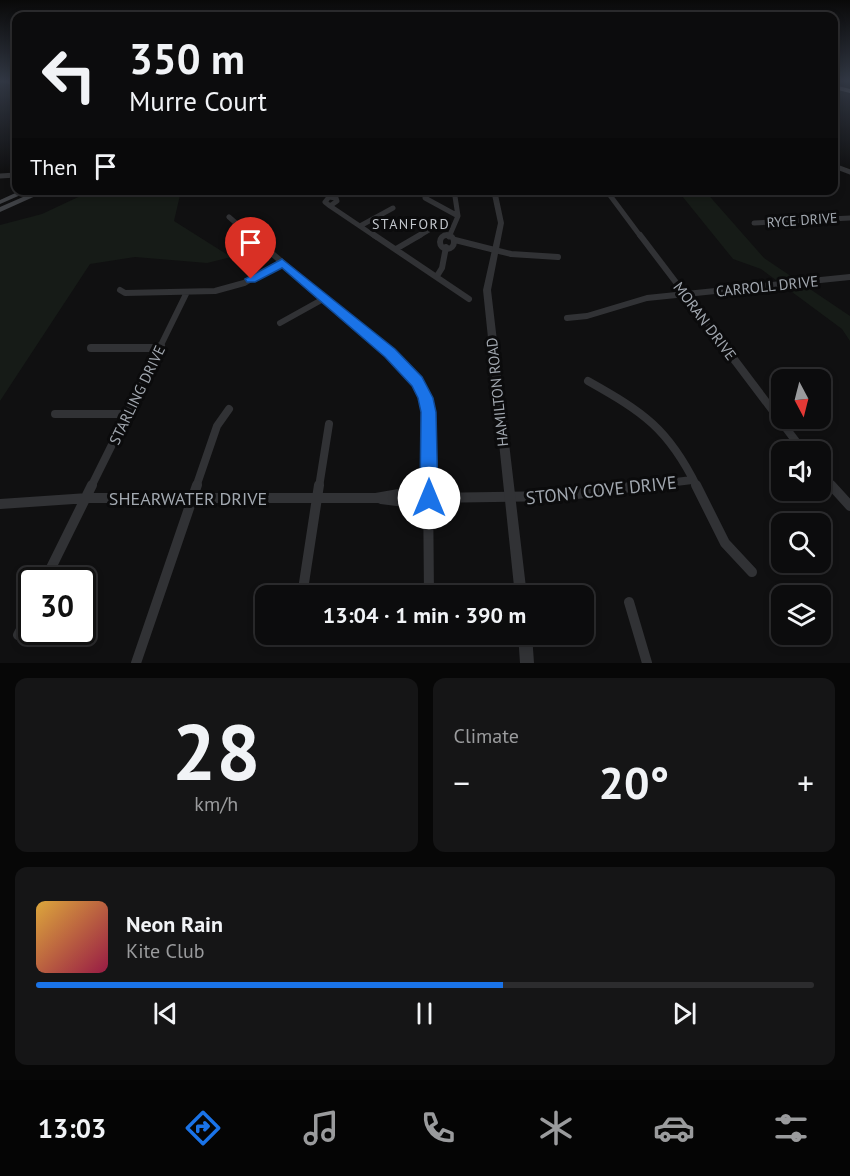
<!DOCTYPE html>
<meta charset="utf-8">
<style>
body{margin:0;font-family:"PT Sans",sans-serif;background:#151516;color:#f1f3f6;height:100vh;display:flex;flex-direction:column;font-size:22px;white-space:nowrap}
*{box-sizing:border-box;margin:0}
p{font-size:20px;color:#9a9b9d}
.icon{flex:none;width:33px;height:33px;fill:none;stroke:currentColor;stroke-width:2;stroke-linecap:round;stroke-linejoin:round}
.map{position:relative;height:663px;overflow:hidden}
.panel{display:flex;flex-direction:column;gap:15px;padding:15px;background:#070707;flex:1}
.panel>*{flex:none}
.hud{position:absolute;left:12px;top:12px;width:826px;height:183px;border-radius:12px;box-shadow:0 3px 9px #0003,0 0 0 2px #2c2c2e;background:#0c0c0d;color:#f1f3f6;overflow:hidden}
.needle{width:39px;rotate:173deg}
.fabs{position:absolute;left:771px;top:369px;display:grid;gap:12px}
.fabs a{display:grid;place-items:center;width:60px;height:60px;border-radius:12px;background:#0c0c0d;box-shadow:0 3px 9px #0003,0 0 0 2px #2c2c2e;font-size:30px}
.speed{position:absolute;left:18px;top:567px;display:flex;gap:12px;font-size:30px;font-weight:700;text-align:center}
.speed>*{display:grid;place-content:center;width:78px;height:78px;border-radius:50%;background:#0c0c0d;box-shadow:0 3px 9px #0003,0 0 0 2px #2c2c2e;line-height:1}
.speed .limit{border:3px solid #111;border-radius:9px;background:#fff;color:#111}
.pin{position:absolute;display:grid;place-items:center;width:51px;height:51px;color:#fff;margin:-62px -26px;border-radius:50% 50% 50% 0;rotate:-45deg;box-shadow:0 0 6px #0007}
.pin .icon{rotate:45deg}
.me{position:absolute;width:66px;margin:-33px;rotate:0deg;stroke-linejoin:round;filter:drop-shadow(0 0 4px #0008)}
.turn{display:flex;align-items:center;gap:21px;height:126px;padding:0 18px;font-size:27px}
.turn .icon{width:78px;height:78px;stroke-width:2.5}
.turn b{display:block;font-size:42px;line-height:51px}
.then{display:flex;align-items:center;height:57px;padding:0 18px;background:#0003;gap:12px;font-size:22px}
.big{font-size:45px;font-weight:700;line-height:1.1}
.panel .widget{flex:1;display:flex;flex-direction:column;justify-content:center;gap:9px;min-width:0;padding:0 21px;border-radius:12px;background:#151516}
.panel .dial{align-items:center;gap:0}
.dial b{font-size:78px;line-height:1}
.song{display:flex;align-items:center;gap:18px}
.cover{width:72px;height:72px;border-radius:9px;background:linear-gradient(135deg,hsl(40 70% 55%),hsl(340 70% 35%))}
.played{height:6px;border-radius:3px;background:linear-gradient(90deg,#1a73e8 60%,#2c2c2e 60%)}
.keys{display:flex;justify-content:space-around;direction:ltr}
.heat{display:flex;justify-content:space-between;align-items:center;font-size:33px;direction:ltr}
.panel .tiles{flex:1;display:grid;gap:15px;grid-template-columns:1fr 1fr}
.widget:last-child{grid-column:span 2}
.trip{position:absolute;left:255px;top:585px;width:339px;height:60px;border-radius:12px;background:#0c0c0d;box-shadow:0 3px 9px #0003,0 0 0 2px #2c2c2e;font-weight:700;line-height:60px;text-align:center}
.dock{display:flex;height:96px;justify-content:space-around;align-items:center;background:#050505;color:#9a9b9d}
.dock .icon{width:42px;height:42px}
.dock .on{color:#1a73e8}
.dock b{font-size:27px;color:#f1f3f6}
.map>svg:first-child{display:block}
.green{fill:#161b17}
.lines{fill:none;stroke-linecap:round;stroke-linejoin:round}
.minor-far4{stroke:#313235;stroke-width:4}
.minor-far3{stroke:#313235;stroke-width:5}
.minor-far2{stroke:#313235;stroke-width:6}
.minor-far1{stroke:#313235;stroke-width:8}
.minor{stroke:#313235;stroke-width:10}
.tertiary{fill:#313235;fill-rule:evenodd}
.secondary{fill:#3f4145;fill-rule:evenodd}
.trunk{fill:#56585d;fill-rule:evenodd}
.route{fill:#1a73e8;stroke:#114b97;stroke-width:1.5}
.labels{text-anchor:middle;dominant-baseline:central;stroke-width:6;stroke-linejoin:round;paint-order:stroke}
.far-street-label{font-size:14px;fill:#a2a8b0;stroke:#0b0b0c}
.far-neighbourhood-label{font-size:14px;letter-spacing:1.5px;fill:#c3c7cd;stroke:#0b0b0c}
.street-label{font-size:15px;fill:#a2a8b0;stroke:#0b0b0c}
.near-street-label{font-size:18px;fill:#a2a8b0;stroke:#0b0b0c}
</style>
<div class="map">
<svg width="850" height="663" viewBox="0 0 850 663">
<rect width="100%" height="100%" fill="#101011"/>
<path class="green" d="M91,191h90l-7,30 57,36 -24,6 -72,-6 -45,7 -90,137v-176l42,-11z
M678,191h27l59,67 86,58v25l-8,-12 -81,-60 -28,-10z"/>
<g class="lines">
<path class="minor-far4" d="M0,80l16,3"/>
<path class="minor-far3" d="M834,166l16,6
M0,176l16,-1
M447,190l-22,5v3l33,18 -4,-26
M606,190l35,47
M609,194l38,-3
M329,197l7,1 1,3 -7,5 -5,-4z
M330,206l46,31
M229,217l23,20
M754,223l96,-5
M360,226l33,-18
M417,237l15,-9
M449,237l9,-21"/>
<path class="minor-far2" d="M250,235l133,112
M374,235l95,64
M640,235l85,112
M440 242a7 7 0 1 1 14 0a7 7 0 1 1-14 0Z
M455,240l56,14 47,3
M396,249l24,-14
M437,276l5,-8 4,-21
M120,290l5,3 90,-2 29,-8 38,-21
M567,318l20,-2 60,-18 203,-21
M280,323l45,-25
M160,347l27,-55"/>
<path class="minor-far1" d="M381,346l24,20 21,32 2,89
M724,346l80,106
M91,348h69
M588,381c55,31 80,47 109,106
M55,414h72
M820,473l13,14
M91,487l70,-141
M196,487l21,-61 12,-17
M319,487l10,-63
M635,487l57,-7"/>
<path class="minor" d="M428,485l1,111
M696,485l29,58 27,29
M831,485l19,21
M381,499l32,4 16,-5 132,-2 86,-11
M0,504l88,-6h288l40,-7 13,7
M45,580l47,-95
M302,596l17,-111
M629,602l18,61
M18,635l14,-27
M136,663l61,-178"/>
<path class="tertiary" d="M491,190h6l7,33 -13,67 36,306h-12l-32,-306 15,-67z
M518,634h14l2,29h-14z"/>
<path class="secondary" d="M22,190h10l-32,14v-4z
M39,190h10l-49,22v-5z"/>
<path class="trunk" d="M834,85l16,4v4l-16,-4z"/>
</g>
<linearGradient id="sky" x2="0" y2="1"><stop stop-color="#090909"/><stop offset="0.47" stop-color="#313743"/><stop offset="1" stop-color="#313743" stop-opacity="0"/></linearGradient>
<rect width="850" height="172" fill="url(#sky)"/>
<path class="route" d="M282,259l113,90 27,28 11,21 3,14 2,86 -3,6 -6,3 -7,-3 -2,-6 1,-86 -3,-14 -6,-12 -27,-29 -103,-89 -27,14h-8l-2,-3z"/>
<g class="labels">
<g class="far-street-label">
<text transform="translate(802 220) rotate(-4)">RYCE DRIVE</text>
</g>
<g class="far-neighbourhood-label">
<text x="411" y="224">STANFORD</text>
</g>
<g class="street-label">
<text transform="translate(767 286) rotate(-6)">CARROLL DRIVE</text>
<text transform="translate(705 321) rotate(53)">MORAN DRIVE</text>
<text transform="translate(497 392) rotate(-96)">HAMILTON ROAD</text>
<text transform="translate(137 395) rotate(-64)">STARLING DRIVE</text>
</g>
<g class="near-street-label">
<text transform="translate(601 490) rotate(-6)">STONY COVE DRIVE</text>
<text x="188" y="498">SHEARWATER DRIVE</text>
</g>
</g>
</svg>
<div class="fabs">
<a><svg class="needle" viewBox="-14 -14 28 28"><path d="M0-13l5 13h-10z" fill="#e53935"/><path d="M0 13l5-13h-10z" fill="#9a9b9d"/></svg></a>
<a><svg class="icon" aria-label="sound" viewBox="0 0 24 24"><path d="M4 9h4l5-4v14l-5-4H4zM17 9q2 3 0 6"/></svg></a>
<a><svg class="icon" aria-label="search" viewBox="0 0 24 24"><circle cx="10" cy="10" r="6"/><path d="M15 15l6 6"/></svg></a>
<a><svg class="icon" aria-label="layers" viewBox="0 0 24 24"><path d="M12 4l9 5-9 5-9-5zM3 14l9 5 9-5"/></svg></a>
</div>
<div class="speed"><div class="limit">30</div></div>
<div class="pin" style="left:251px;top:279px;background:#d93025"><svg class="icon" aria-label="arrive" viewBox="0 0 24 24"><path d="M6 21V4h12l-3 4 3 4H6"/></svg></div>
<svg class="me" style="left:429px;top:498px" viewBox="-20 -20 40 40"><circle r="19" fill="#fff"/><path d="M0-13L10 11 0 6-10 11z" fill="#1a73e8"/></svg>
<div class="trip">13:04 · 1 min · 390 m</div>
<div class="hud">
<div class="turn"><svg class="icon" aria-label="left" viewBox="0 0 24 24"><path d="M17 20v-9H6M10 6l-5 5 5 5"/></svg><div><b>350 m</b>Murre Court</div></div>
<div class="then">Then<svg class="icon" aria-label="arrive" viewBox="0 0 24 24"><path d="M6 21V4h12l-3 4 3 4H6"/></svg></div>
</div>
</div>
<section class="panel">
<div class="tiles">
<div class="widget dial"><b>28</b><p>km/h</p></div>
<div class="widget"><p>Climate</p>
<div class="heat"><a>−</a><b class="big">20°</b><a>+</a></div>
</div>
<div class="widget">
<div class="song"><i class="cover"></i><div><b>Neon Rain</b><p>Kite Club</p></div></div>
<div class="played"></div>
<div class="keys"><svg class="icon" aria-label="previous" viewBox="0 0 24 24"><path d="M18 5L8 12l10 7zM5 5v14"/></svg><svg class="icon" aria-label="pause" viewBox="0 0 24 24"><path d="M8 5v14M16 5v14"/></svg><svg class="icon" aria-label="next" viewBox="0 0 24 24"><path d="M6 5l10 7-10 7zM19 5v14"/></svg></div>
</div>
</div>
</section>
<nav class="dock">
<b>13:03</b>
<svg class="icon on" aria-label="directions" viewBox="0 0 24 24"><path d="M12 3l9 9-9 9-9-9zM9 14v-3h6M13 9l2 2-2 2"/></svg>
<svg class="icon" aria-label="music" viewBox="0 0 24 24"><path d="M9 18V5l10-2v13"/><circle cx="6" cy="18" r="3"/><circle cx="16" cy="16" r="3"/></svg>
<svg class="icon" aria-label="phone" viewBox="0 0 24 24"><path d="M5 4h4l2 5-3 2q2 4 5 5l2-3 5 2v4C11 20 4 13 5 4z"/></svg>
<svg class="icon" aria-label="climate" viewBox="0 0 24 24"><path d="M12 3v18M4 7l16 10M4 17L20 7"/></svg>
<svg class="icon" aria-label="car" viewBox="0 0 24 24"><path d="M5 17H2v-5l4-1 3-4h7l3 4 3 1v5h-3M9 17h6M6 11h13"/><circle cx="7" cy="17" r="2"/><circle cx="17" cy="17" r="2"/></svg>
<svg class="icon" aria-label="filters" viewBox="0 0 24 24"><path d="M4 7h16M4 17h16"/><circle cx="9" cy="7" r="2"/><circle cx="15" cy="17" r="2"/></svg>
</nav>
